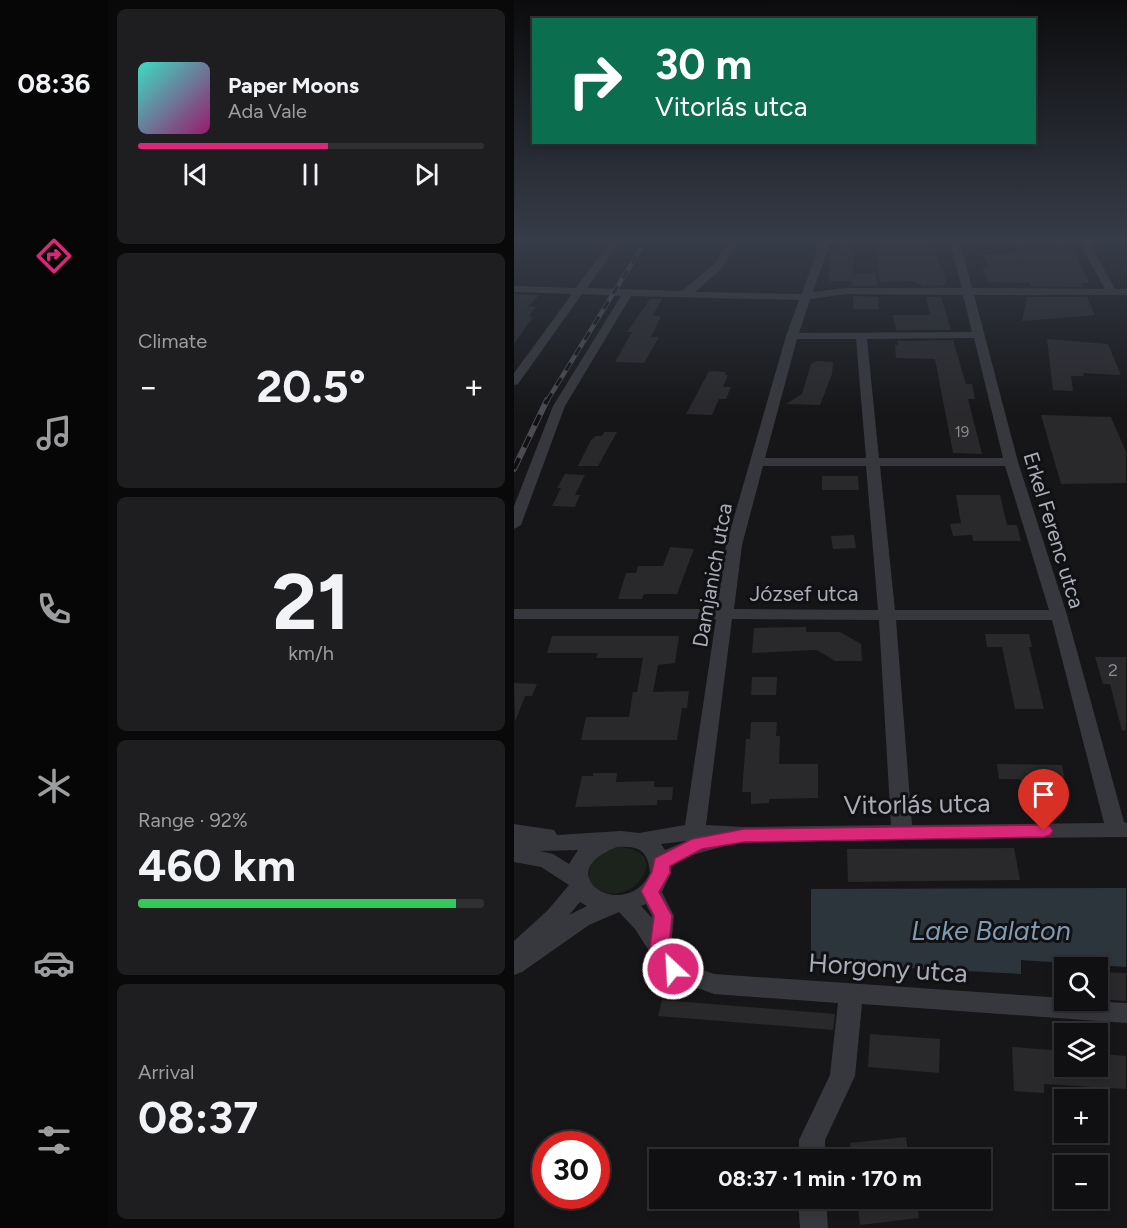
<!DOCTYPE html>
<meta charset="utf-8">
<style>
body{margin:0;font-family:Figtree,sans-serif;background:#1e1e20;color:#f1f3f6;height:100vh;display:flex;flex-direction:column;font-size:22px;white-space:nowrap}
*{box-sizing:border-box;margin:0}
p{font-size:20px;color:#9c9d9f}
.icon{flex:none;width:33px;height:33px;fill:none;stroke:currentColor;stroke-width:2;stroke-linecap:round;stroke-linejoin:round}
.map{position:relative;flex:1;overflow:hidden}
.details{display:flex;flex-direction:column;gap:9px;padding:9px;background:#09090a;width:406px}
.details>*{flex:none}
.guide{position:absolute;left:18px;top:18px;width:504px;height:126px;border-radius:0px;box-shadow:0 3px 9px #0003,0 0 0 2px #303032;background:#0b6e4f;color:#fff;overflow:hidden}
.buttons{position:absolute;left:540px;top:957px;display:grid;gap:12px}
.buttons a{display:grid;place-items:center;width:54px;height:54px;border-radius:0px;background:#101012;box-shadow:0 3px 9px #0003,0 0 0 2px #303032;font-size:30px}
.speed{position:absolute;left:18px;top:1131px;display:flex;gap:12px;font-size:30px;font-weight:700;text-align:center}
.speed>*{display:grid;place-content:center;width:78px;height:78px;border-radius:50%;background:#101012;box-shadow:0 3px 9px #0003,0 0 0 2px #303032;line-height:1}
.speed .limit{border:9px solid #d22;background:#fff;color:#111}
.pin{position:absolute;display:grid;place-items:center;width:51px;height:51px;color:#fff;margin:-62px -26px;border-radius:50% 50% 50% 0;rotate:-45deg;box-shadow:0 0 6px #0007}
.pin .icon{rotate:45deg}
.me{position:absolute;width:66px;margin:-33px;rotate:335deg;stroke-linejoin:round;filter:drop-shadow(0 0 4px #0008)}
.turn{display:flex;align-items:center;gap:21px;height:126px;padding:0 24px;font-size:27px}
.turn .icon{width:78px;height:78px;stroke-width:2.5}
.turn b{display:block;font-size:42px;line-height:51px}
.big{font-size:45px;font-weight:700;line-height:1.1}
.details .card{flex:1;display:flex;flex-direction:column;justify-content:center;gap:9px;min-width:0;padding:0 21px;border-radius:9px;background:#1e1e20}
.details .dial{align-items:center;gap:0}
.dial b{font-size:78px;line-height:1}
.song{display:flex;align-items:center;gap:18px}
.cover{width:72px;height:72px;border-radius:9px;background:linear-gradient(135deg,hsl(170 70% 55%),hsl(320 70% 35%))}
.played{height:6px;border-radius:3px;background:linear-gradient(90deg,#db2777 55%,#303032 55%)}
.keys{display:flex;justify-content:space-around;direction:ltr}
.heat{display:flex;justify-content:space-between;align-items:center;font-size:33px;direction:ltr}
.charge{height:9px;border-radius:4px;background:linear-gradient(90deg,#34c759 92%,#303032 0)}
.trip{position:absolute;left:135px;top:1149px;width:342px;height:60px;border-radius:0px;background:#101012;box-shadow:0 3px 9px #0003,0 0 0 2px #303032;font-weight:700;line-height:60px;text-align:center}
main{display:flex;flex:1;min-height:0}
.menu{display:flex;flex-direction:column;width:108px;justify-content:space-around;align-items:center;background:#060607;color:#9c9d9f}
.menu .icon{width:42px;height:42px}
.menu .on{color:#db2777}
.menu b{font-size:27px;color:#f1f3f6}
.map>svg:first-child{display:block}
.green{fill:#1c231d}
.water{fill:#2c353c}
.building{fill:#29292c}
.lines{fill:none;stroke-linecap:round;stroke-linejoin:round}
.minor{fill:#37383d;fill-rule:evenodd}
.rail-far1-casing{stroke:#4a4c52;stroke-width:4.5}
.rail-casing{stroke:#4a4c52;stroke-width:6}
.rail-far1{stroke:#111113;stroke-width:3;stroke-dasharray:9;stroke-linecap:butt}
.rail{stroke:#111113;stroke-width:4;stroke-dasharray:12;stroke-linecap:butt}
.route{fill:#db2777;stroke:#8e194d;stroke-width:1.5}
.labels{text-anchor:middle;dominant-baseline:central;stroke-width:6;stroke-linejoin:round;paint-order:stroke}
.far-number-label{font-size:15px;fill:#888b94}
.number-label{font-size:18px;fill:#888b94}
.street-label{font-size:21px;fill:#a8adb8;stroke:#111113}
.near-street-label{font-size:26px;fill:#a8adb8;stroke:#111113}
.near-water-label{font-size:27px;font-style:italic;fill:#7f9bb3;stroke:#111113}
</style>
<main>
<nav class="menu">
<b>08:36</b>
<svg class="icon on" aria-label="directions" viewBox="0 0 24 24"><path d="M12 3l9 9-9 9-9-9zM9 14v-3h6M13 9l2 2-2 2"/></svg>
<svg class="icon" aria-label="music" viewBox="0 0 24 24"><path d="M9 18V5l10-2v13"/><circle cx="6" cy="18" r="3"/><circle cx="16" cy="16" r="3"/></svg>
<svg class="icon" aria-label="phone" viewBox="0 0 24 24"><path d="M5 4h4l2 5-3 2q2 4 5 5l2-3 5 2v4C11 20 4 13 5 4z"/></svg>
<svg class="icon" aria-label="climate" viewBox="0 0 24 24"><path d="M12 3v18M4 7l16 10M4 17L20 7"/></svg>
<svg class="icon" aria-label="car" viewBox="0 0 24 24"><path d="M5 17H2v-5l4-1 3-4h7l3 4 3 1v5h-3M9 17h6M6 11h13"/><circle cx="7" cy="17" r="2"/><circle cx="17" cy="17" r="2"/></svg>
<svg class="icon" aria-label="filters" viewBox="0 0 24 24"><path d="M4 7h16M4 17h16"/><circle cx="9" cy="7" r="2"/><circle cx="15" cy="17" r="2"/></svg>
</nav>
<section class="details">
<div class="card">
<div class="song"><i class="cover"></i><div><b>Paper Moons</b><p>Ada Vale</p></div></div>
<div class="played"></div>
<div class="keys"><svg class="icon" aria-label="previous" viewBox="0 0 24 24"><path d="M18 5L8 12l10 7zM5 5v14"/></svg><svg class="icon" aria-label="pause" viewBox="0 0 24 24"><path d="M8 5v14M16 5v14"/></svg><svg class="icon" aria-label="next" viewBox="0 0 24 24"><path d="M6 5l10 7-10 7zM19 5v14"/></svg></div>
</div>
<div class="card"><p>Climate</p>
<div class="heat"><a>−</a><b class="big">20.5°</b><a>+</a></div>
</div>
<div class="card dial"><b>21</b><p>km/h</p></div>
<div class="card"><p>Range · 92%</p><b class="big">460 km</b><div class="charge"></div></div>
<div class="card"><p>Arrival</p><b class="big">08:37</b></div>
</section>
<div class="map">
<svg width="613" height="1228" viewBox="0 0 613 1228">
<rect width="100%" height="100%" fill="#161618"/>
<path class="green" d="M104,847c64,3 4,75 -29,34 -1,-21 8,-29 29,-34z"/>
<path class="water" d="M612,888v79l-105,-7v14l-210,-11v-74z"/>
<path class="building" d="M325,242h14v32h23l1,12h-25v-5h-23l1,-30h9z
M361,242h59l7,28h3l2,15 -22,1 -12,-5 -32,1z
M539,242l18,2 18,39h-8l2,4 -53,-1 1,-3 -43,-1 -6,-14h7l-6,-14 36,-1 -4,-8h40z
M0,294l25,1 -10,11 7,1 -7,9 4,1 -19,27z
M339,296l25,1 1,12h-26z
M412,297h15l10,33h-55l-3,-15h37z
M513,297h60l8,18 -73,6z
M136,299h12l-9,16 8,1 -10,21h8l-15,26 -29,-1 17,-30h-5z
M533,339l61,5 13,31 -38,-2 1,3h-13l2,15 -20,-1z
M439,340l13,44h6l3,15h-7l14,55 -29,-1 -18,-94 -39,-1 -1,-13h3l-1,-4z
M303,361l16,1 -1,12 -12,31 -34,-1 16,-10 9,-30z
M195,371l17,1 -1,3h3l-5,12h8l-5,12h-7l-7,16 -26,-1z
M527,415l70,2 15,35v31l-65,1z
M90,432h13l-19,34h-20l13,-26 5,-4h6z
M51,474l20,1 -10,20h5l-5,12 -23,-1 9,-18h-4z
M308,476h36l1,14h-37z
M442,495h44l7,30h10l4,16h-48l-1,-6 -19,1 -3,-12 11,-1z
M340,535l2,13 -23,1 -2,-13z
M156,547l24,2 -17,45h-33l-2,5h-24l8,-26h10l2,-7h25z
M292,627v5h34l21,12 1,17h-27l-18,-11 -65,3 2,-25z
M471,634h44l3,13h-3l15,62h-29l-13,-62h-15z
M38,636h127l-4,27 -17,2 -5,27 36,-1 -2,17h-5l-5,32h-96l5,-23h43l4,-25h4l6,-34h-47l2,-5h-51z
M581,657h31v73l-4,1 -12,-47h-7z
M238,677h25l-1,18h-25z
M0,683l23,1 -5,12h-7l-10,26z
M237,722h26l-1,14h4l-1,28h39v34l-49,1v4l-18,1v-12h-9l4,-53h4z
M483,764l65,1 3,14h-12l2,13h-32l-3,-13h-21z
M79,773h24l-1,9 38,-1v6h19l-1,13h-15v5l-82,2 7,-31h11z
M500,848l6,32 -172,2 -1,-33z
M584,972l28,1v28l-28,-2z
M148,1000l173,14 -2,16 -175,-14z
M356,1034l70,5 -1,34 -71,-6z
M498,1047l52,4v15h37l-1,-12 26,2v33l-82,-5v9l-30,-2z
M392,1137l3,23h-57l-2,-17z
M343,1198h59l3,20 -59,7z"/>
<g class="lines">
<path class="minor" d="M96,242h10l-33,46 95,3 33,-28 13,-21h10l-16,26 -27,24 107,2 18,-52h10l-17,50 33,-4h116l-12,-46h10l12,46 133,1 -26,-47h10l26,47h12v6h-153l44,167 49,153 57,207 3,1v14l-397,4 -2,4 -39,11 -19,11 1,6 -9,19 12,24 -3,31 10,15 33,12 350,24v2l63,3v20l-265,-19 -7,72 -30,64v20h-26v-20l31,-65 8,-72 -124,-9 -49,-18 -30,-47 -16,-17 -30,13 -67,47 -8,3v-34l34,-31 21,-25 -28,-18 -27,-5v-38l40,6 3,5 64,-4 18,2 46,-8 31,-206h-202v-10h203l9,-64 60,-209 13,-36 -168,-4 -66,110 -44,119 -7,4v-23l39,-100 68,-110 -39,-2 -64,90 -4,1v-12l58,-79 -58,-2v-6l62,2zM332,294l117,1 9,37 -173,1 11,-34zM460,338l29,120h-124l-12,-119zM283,339h59l10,119h-101zM249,466h103l12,144 -144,-1 8,-64zM366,466h125l44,144h-154zM218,619l147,1 12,205 -147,2 -38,-2zM382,620h156l52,203 -192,2zM173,841l-22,9 -4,-6zM103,847c22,-1 31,3 33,26 -24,51 -104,1 -33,-26zM64,850l-9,14 -16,-10 -13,-3zM66,902l7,4 -18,9zM132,904l6,12v2l-11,-12z
M284,1198h28l2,30h-28z"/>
<g class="rail-far1-casing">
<path id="rail-far1" d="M33,401l98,-159"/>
</g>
<g class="rail-casing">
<path id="rail" d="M0,469l33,-69"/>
</g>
<use href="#rail-far1" class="rail-far1"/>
<use href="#rail" class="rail"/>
</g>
<linearGradient id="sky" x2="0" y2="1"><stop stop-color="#0c0c0d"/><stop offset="0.58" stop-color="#363c48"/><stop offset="1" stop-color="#363c48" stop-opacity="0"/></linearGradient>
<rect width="613" height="414" fill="url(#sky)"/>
<path class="route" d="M530,825l6,1 3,5 -3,4 -6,2 -300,5 -42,7 -32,17v7l-11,19 13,24 -3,30 13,23 -2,6 -7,2 -7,-2 -16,-28 4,-31 -13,-25 11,-19 3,-14 37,-19 52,-10z"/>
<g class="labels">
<g class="far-number-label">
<text x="448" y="432">19</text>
</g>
<g class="number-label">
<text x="599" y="670">2</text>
</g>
<g class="street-label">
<text transform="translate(540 530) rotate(73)">Erkel Ferenc utca</text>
<text transform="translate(198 575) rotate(-80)">Damjanich utca</text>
<text x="290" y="593">József utca</text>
</g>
<g class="near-street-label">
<text transform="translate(403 804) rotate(-1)">Vitorlás utca</text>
<text transform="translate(374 968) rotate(4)">Horgony utca</text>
</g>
<g class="near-water-label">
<text x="477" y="930">Lake Balaton</text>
</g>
</g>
</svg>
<div class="buttons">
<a><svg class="icon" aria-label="search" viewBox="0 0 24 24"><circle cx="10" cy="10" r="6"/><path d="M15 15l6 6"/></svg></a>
<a><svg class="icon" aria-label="layers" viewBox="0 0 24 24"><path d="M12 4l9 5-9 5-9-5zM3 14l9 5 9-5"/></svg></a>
<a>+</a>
<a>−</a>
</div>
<div class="speed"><div class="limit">30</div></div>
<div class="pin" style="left:530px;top:831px;background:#d93025"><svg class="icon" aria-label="arrive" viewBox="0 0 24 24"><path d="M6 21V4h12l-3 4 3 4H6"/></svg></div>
<svg class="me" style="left:159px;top:969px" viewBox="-20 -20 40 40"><circle r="17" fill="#db2777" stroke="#fff" stroke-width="3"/><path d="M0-11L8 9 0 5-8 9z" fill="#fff"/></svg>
<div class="trip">08:37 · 1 min · 170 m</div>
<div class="guide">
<div class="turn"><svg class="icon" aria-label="right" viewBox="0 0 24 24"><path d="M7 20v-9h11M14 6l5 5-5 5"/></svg><div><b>30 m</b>Vitorlás utca</div></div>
</div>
</div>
</main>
